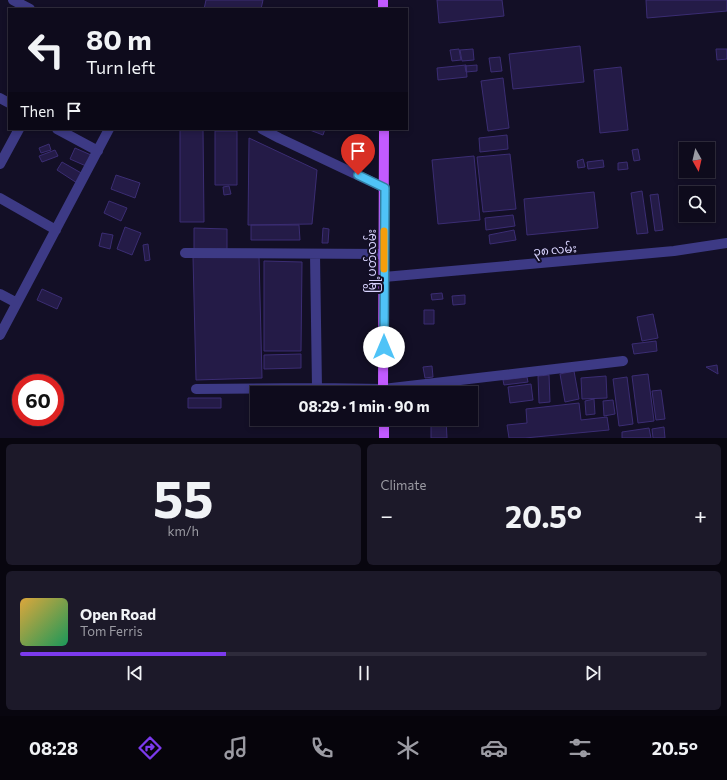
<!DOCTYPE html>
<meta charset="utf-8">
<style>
body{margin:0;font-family:Commissioner,"Noto Sans Myanmar",sans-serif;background:#1c1929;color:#f1f3f6;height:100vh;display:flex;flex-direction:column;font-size:15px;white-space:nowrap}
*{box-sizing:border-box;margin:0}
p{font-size:13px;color:#9b9ba3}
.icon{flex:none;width:22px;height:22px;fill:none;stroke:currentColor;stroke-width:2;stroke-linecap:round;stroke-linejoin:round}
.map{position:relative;height:438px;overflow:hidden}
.side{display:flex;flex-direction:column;gap:6px;padding:6px;background:#08060f;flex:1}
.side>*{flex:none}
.hud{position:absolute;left:8px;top:8px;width:400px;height:122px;border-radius:0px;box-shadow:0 2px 6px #0003,0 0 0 1px #2e2b3b;background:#0e0b1c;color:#f1f3f6;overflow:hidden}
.needle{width:26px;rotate:172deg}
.controls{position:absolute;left:679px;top:142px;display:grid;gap:8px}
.controls a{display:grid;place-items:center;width:36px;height:36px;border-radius:0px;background:#0e0b1c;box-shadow:0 2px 6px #0003,0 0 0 1px #2e2b3b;font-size:20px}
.speed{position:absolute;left:12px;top:374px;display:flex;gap:8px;font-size:20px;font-weight:700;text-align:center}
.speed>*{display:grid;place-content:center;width:52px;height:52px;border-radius:50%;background:#0e0b1c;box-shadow:0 2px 6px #0003,0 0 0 1px #2e2b3b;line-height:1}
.speed .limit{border:6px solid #d22;background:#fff;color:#111}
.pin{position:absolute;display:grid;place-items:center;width:34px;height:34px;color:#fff;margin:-41px -17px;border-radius:50% 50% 50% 0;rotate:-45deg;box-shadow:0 0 4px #0007}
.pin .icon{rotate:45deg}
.me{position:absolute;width:44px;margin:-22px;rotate:0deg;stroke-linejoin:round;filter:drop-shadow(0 0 3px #0008)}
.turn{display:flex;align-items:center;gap:14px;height:84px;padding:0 12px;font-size:18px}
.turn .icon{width:52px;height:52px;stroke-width:2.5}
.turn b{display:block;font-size:28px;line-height:34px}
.then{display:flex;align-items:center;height:38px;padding:0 12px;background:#0003;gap:8px;font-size:15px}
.big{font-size:30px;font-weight:700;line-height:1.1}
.side .tile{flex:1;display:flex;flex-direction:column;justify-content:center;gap:6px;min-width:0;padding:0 14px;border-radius:6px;background:#1c1929}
.side .dial{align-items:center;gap:0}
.dial b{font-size:52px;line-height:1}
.song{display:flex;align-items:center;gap:12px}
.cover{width:48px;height:48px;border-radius:6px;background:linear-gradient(135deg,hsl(40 70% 55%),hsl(150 70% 35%))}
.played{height:4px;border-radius:2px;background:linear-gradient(90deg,#7c3aed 30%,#2e2b3b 30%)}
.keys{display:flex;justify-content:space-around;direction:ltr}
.heat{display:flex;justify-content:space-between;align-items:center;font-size:22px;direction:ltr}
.side .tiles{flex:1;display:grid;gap:6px;grid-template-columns:1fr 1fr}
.tile:last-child{grid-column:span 2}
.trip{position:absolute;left:250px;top:386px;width:228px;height:40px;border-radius:0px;background:#0e0b1c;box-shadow:0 2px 6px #0003,0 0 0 1px #2e2b3b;font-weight:700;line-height:40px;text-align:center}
.dock{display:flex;height:64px;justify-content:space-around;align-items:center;background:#06040b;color:#9b9ba3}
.dock .icon{width:28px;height:28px}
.dock .active{color:#7c3aed}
.dock b{font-size:18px;color:#f1f3f6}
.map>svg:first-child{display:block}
.building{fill:#241b47;stroke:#3b2d73}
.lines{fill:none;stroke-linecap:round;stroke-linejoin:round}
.minor{stroke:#3d3a85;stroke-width:10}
.major{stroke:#c25bff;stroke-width:10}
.route-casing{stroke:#337fa1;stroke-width:10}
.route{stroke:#4fc3f7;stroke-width:7}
.slow{stroke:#f59e0b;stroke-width:7}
.labels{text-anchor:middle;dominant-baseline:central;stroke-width:4;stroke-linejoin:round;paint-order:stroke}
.street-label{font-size:12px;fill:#d9d4ff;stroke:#130f26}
</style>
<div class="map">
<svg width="727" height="438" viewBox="0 0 727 438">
<rect width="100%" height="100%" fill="#130f26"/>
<path class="building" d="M206,0h57l-2,9h-57z
M437,0h65l2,16 -65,7z
M646,0h81v11l-80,7z
M580,46l4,36 -71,7 -4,-35z
M459,49l2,11 -9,1 -2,-11z
M473,49l1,11 -12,1 -2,-11z
M716,49h11v10l-10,1z
M500,57l2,14 -11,1 -2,-14z
M466,65l1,12 -29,3 -1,-12z
M477,65v6l-11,1 -1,-6z
M621,67l7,63 -28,3 -6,-63z
M503,78l6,50 -21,3 -7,-50z
M180,129h23l1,93h-24z
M307,129h18l-2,6z
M215,131h22v54h-22z
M507,135l1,14 -28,3 -1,-14z
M249,138l68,32 -5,54 -64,1z
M49,144l2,6 -10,3 -2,-5z
M75,148l16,7 -5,11 -16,-7z
M638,149l2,11 -6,1 -2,-11z
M55,150l3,6 -16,6 -3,-6z
M510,154l6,55 -33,3 -6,-55z
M474,156l6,64 -42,4 -6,-64z
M583,159l2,8 -7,1 -1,-7z
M603,160l1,7 -16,2 -1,-7z
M62,162l21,12 -6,9 -20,-13z
M627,162l1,7 -10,1v-7z
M116,175l24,8 -5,15 -24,-9z
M229,186l2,8 -7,1 -1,-8z
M642,191l6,42 -11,1 -6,-41z
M594,192l4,36 -71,7 -3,-36z
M658,194l5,36 -8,1 -5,-36z
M109,201l18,7 -6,13 -17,-8z
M513,215l2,11 -29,4 -1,-12z
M251,225h48l1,15h-49z
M125,227l16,6 -9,22 -15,-6z
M194,228l33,1v22l-33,-1z
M323,228l6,1 -1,14h-6z
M514,230l2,10 -26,4 -1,-9z
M102,233l11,2 -3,14 -11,-3z
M148,244l2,16 -5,1 -2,-16z
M259,256l3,122 -66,2 -3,-123z
M264,261l38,1 -1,89h-37z
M42,289l20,9 -5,11 -20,-9z
M442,293l1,6 -11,1 -1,-6z
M465,295v9l-12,1 -1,-9z
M424,310h10v14h-10z
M653,314l5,24 -16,3 -5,-24z
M656,341l1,10 -23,3 -2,-10z
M301,354v14l-37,1v-14z
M717,365l1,9 -12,-7z
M432,366l1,11 -8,1 -2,-11z
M574,371l5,28 -14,3 -5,-28z
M648,374l6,47 -16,2 -6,-47z
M549,375l1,27 -11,1 -1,-27z
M606,376l1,22 -25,1 -1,-21z
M527,377l1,5 -24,3 -1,-5z
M627,377l6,47 -14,2 -6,-47z
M531,384l2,16 -23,3 -2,-16z
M661,390l4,29 -9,1 -4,-29z
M250,391l7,2v15h-7z
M188,398h33v10h-33z
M594,399l1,15 -9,1 -1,-14z
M613,400l2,14 -11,2 -1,-15z
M579,403l2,17 26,-3 2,13 -84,8h-16l-2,-13 20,-2 -1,-14z
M431,419h15l1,19h-16z
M664,427l1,11h-12l-1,-9z
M649,428l2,10h-29v-6z"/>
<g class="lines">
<path class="minor" d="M13,0l17,9
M0,98l9,5
M57,129l41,22
M262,129l17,9 106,50
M0,164l19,-35
M0,198l56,32
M185,253l199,1
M384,277l290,-26 53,-8
M0,294l17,9
M0,335l109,-206
M317,388l66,1 240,-28
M196,389l121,-1 -2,-134"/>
<path class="major" d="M383,0v9
M383,393l1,-264
M384,419v19"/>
</g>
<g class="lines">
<g class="route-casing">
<path id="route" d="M358,175l27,13 -1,159"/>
</g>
<use href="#route" class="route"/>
<path class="slow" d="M384,269v-38"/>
</g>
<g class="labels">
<g class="street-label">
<text transform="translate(555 249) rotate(-5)">၃၈ လမ်း</text>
<text transform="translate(371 261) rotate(-90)">မြို့ပတ်လမ်း</text>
</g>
</g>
</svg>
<div class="controls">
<a><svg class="needle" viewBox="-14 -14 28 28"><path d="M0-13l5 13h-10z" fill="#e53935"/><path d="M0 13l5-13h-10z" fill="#9b9ba3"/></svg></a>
<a><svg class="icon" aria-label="search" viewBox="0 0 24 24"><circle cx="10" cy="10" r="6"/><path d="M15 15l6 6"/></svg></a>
</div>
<div class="speed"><div class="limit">60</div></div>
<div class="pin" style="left:358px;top:175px;background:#d93025"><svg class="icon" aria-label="arrive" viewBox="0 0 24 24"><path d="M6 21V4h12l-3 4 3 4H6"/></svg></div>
<svg class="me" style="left:384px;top:347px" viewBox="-20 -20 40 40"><circle r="19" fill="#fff"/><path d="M0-13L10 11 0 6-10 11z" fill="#4fc3f7"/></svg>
<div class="trip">08:29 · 1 min · 90 m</div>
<div class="hud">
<div class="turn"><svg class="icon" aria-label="left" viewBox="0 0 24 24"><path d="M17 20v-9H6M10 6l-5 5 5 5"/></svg><div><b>80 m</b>Turn left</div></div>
<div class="then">Then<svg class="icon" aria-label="arrive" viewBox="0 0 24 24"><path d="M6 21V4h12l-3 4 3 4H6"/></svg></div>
</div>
</div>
<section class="side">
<div class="tiles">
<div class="tile dial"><b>55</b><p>km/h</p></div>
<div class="tile"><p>Climate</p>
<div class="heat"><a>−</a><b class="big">20.5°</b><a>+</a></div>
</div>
<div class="tile">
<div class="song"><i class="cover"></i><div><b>Open Road</b><p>Tom Ferris</p></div></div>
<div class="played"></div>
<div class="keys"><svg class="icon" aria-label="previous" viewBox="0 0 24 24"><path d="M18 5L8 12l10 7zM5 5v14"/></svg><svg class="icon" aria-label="pause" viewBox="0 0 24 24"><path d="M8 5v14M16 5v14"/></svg><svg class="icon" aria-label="next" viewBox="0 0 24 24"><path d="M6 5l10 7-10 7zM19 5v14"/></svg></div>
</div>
</div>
</section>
<nav class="dock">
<b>08:28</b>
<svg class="icon active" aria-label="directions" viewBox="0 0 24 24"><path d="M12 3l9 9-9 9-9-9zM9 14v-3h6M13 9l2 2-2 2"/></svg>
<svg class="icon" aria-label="music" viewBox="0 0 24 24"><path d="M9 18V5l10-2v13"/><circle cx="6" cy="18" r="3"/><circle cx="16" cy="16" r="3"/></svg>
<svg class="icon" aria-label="phone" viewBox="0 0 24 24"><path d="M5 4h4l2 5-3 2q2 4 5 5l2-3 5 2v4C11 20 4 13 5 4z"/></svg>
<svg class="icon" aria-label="climate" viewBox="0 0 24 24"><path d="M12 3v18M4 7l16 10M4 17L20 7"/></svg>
<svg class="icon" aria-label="car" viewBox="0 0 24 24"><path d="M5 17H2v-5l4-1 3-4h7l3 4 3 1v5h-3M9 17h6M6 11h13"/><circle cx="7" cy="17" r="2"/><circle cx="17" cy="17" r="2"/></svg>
<svg class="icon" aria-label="filters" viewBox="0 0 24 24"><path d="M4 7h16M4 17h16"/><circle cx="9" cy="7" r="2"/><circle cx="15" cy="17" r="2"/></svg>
<b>20.5°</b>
</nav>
